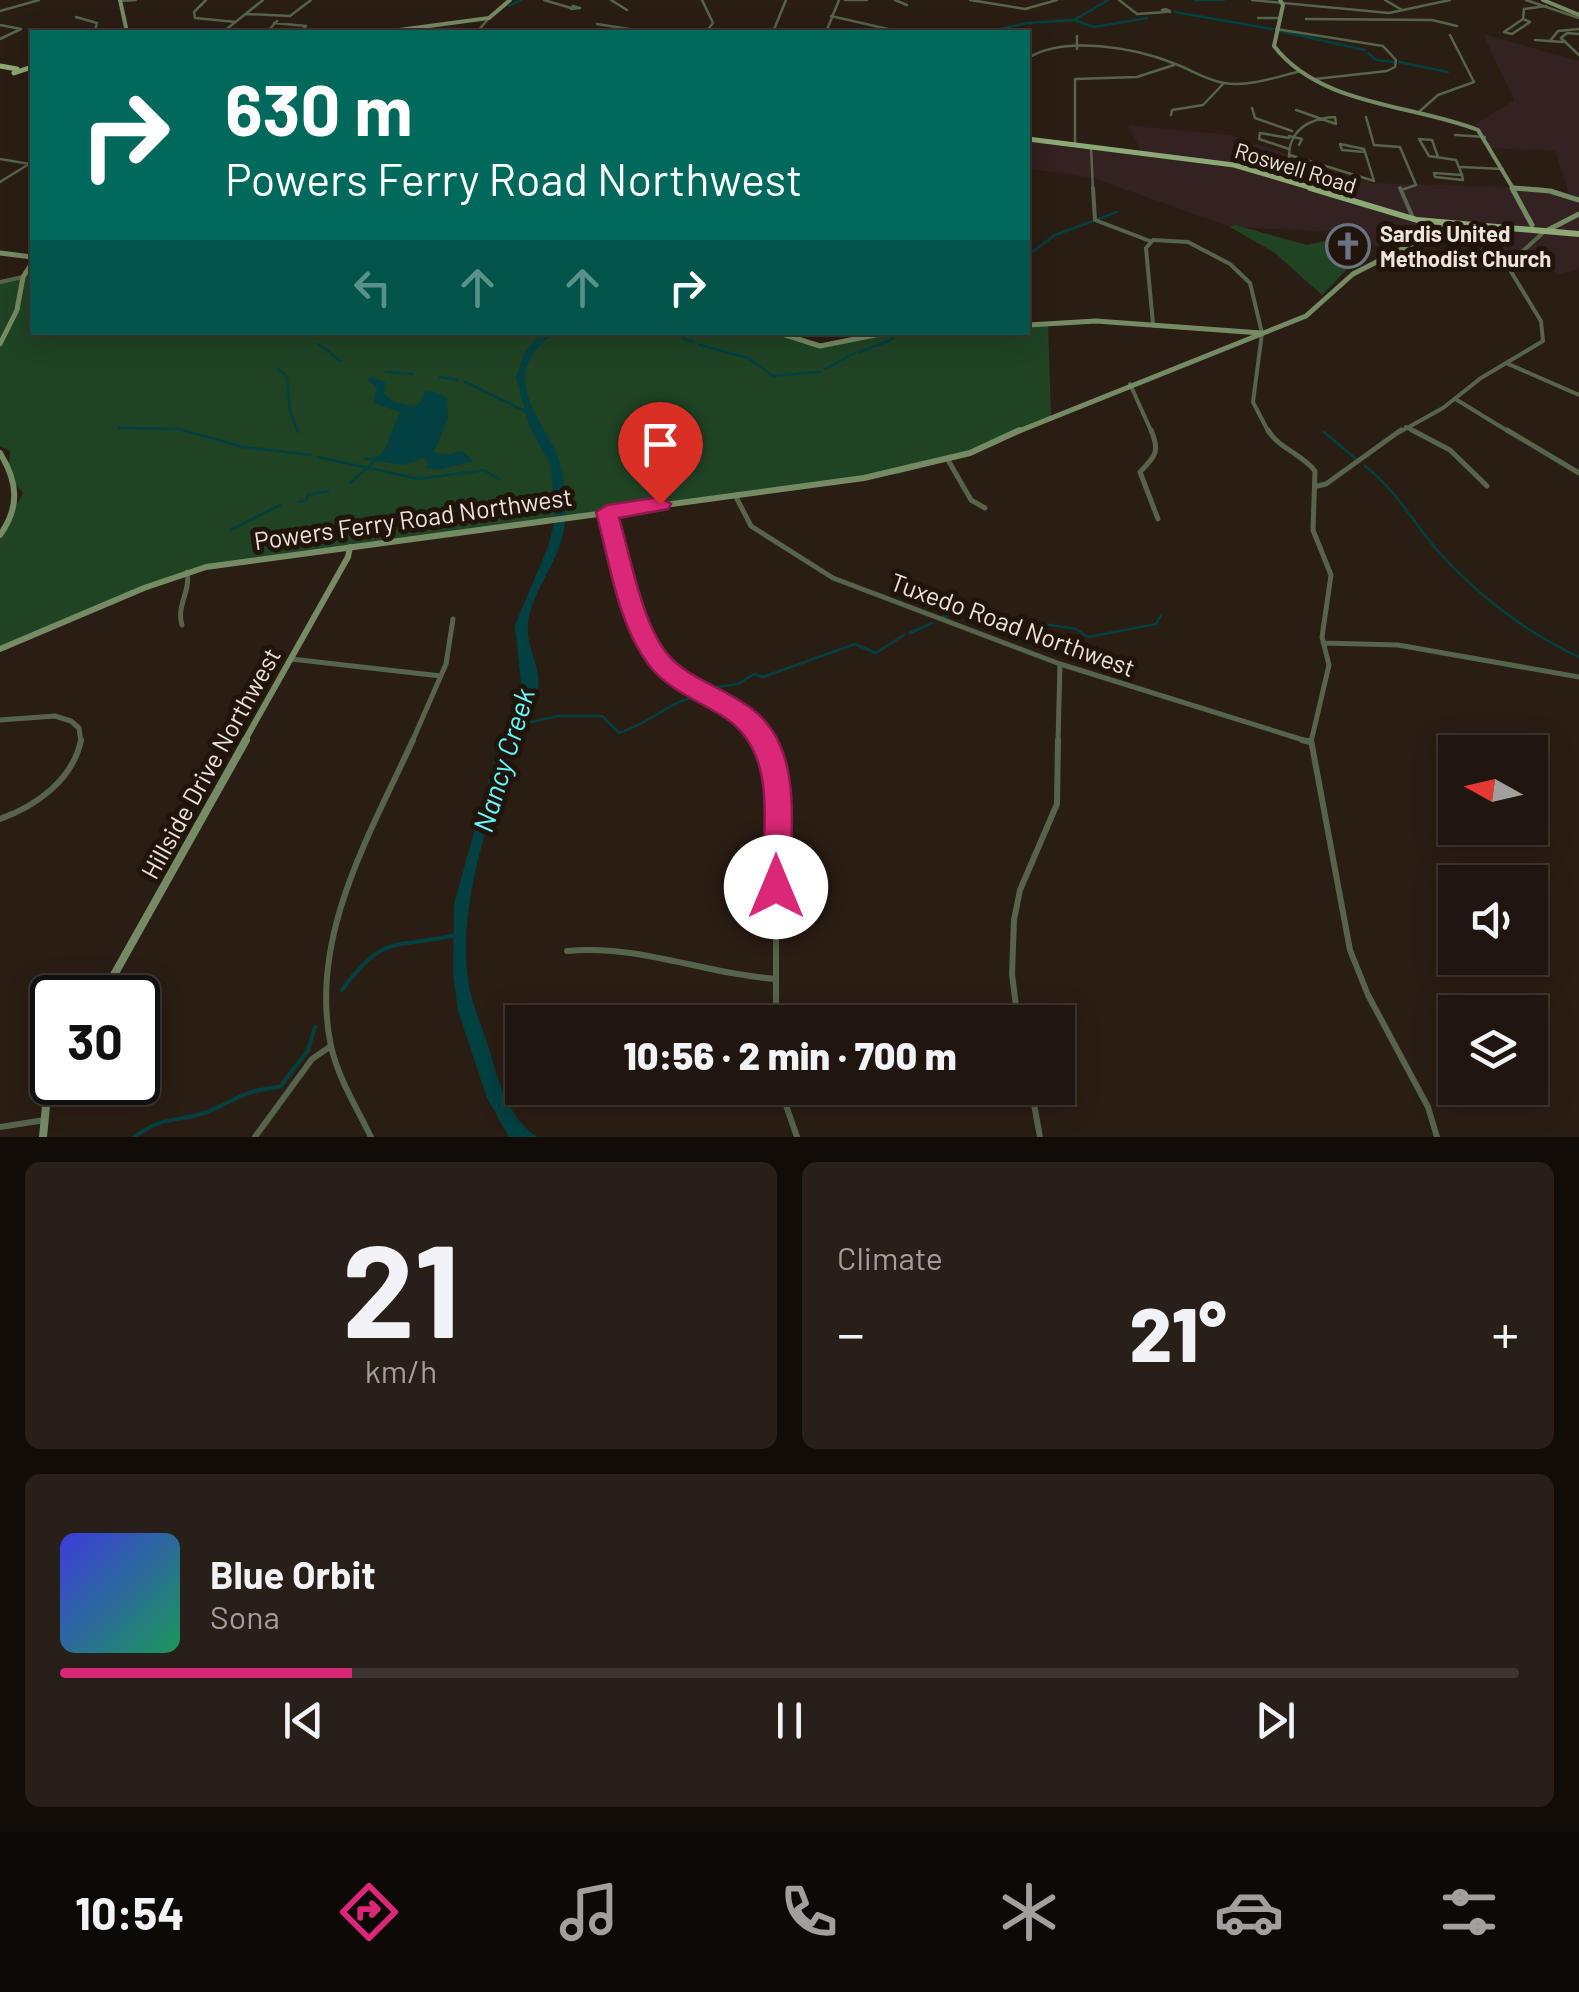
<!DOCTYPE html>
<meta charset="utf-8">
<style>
body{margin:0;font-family:Barlow,sans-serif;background:#281f18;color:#f1f3f6;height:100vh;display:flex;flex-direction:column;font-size:38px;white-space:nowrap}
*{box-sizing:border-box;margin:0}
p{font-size:32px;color:#a29f9e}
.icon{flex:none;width:55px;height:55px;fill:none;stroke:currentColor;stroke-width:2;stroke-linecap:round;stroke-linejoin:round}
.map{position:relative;height:1137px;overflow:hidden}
.panel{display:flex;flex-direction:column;gap:25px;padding:25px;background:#120c08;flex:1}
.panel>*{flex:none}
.guide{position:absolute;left:30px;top:30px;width:1000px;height:305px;border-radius:0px;box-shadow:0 5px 25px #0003,0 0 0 2px #3d352f;background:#00695c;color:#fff;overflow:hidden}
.needle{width:65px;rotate:278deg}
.buttons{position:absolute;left:1438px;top:735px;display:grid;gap:20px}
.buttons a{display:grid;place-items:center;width:110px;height:110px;border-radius:0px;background:#20160f;box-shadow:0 5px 25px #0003,0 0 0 2px #3d352f;font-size:50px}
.speed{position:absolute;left:30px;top:975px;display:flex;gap:20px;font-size:50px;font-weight:700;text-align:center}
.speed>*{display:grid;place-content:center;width:130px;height:130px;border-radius:50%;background:#20160f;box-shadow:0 5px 25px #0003,0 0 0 2px #3d352f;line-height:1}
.speed .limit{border:5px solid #111;border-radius:15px;background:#fff;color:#111}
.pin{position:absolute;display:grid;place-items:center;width:85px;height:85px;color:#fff;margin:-102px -42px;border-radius:50% 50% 50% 0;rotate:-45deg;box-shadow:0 0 10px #0007}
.pin .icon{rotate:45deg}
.me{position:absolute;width:110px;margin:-55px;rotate:0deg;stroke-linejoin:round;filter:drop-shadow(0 0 8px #0008)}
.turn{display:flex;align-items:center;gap:35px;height:210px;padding:0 30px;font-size:45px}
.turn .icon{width:130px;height:130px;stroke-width:2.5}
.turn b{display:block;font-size:70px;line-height:85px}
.lanes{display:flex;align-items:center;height:95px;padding:0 30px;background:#0003;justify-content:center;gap:50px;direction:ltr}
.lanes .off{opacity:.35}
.big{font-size:75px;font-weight:800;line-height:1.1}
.panel .widget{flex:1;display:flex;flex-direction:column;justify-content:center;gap:15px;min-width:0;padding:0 35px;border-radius:15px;background:#281f18}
.panel .dial{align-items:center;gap:0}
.dial b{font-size:130px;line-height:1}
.song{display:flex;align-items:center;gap:30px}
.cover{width:120px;height:120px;border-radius:15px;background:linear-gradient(135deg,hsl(240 70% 55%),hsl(150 70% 35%))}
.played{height:10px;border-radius:5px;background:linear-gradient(90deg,#db2777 20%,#3d352f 20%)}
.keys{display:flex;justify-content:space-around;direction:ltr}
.heat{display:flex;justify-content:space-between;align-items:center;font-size:55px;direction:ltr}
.panel .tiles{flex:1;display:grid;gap:25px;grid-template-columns:1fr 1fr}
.widget:last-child{grid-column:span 2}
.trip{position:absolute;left:505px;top:1005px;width:570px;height:100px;border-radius:0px;background:#20160f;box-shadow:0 5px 25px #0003,0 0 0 2px #3d352f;font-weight:800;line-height:100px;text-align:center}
.tabs{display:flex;height:160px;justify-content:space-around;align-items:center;background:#0d0906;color:#a29f9e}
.tabs .icon{width:70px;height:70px}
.tabs .current{color:#db2777}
.tabs b{font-size:45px;color:#f1f3f6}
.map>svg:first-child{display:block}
.commercial{fill:#342121}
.green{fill:#204324}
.water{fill:#024042}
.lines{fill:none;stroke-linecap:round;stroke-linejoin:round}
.stream-far1{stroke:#024042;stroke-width:2.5}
.stream{stroke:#024042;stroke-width:4}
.street-far3{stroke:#56644c;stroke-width:2.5}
.street-far2{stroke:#56644c;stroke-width:4}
.street-far1{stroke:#56644c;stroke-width:5}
.street{stroke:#56644c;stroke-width:6}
.secondary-far3{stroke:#748b64;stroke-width:4}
.secondary-far2{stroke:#748b64;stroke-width:5}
.secondary-far1{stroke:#748b64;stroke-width:6}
.secondary{stroke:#748b64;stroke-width:8}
.primary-far1{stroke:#8ca976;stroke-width:5}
.primary{stroke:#8ca976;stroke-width:6}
.route{fill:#db2777;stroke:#8e194d;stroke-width:2.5}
.labels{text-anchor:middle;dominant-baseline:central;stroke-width:10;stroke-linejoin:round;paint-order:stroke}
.far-street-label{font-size:22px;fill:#ece3dc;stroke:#20140b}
.far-poi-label{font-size:22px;font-weight:bold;fill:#ece3dc;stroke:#20140b;text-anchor:start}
.street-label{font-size:25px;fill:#ece3dc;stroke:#20140b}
.water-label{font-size:28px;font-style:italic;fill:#67f8fd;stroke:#20140b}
</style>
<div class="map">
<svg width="1579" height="1137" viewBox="0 0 1579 1137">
<rect width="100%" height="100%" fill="#2a1d14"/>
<path class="commercial" d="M1483,34l96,27v208l-18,5 -90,-30 -28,-15 -52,23 -54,-20 -107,-5 -137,-49 -65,-9v-29l113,11 -13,-26 103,10 140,48 145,4 53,7 -14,-43 -67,-3 -4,-15 -12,-7 42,-26z"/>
<path class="green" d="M1235,225l72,20 23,-5 22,24 -30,31 -47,-42 -45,-26z
M32,260v72h742c67,30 60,5 120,1 44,-3 89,-1 134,-1v-6l20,-3 3,95 -98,41 -54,15 -139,15 -534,74 -91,27 -135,60v-111l23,-46 -15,-18 2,-24 -10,-5v-163l22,-6z"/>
<path class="water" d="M543,333h12c-14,10 -29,24 -30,43 -1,37 34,64 38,100 3,22 5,47 -3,69 -9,26 -28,49 -32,78 -3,24 14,44 10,67 -33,77 -80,197 -71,281 2,28 15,54 23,81 9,32 18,65 47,85h-28l-22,-39 -29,-87 -5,-38 1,-69 39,-140 29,-70 -7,-69 33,-78 7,-27 -4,-55 -21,-37 -14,-50 9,-27z
M372,377l13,5 -1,12 10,8 20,4 6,-3 4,-11 9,-1 14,7 1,21 -14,33 11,3 17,-4 11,10 -34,9 -12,-2 1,-7 -5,-3 -18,7 -43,-6 17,-3 6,-7 15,-37 -26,-9 3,-16 -10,-8z"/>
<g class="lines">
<path class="stream-far1" d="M1195,0h29
M509,6l12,-6
M1175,12l97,17
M1076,19l32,-19
M1280,31l85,19
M987,32l40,-9 47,-3 20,7 53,-9
M1368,53l8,7 18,2
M1399,62l49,10
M1098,219l19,-7
M1028,255l27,-20 38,-14
M681,332l3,8 9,1
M319,344l21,17
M700,345l48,13 25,18 47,-4
M859,352l32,-12 4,-6
M278,369l9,8 3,35 8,20
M825,369l30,-16
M386,372l27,2
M440,377l17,3
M465,382l60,29
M119,428l60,1 64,18 68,8
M1324,432l32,27
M318,457l101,22 65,-9 15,9
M1365,466c30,23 47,54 71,83 39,44 90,84 143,108
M350,483l25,-22
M298,502l8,-1 2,-6 20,-4
M231,530l49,-25
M941,618l26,-11 9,6 100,16 12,8 68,-13 5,-9
M910,633l22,-10
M702,689l36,-5 16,-10 9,3 92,-33 21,9 28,-18
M522,724l36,-8h44l17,17c32,-10 48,-30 78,-37"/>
<path class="stream" d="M342,990c42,-57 52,-41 113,-55
M134,1137c30,-22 42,-14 73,-25 33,-13 33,-21 73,-25l28,-37 7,-23"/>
<path class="street-far3" d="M206,0l-12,12 1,6 41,4
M544,0l27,8
M611,0l16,10
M702,0l11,23 -7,9
M845,0h22
M895,0l12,5
M970,0l55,9 32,-9
M1119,0l18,14 29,-2
M1252,0l137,13 61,-13
M1385,0l17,10
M1526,0l53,18
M120,1l16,-1
M573,6l7,2 -9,1z
M1166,9l4,2v1l-8,-2z
M0,11l39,-11
M246,14l44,2 21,-16
M831,16l70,16
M76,17l21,6 -2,7
M1258,18h21
M1306,19l126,1 25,6
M1523,19l7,3 -18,12 -8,-2z
M1523,19l1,-10 22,-3
M274,23l32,3 -6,6
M597,24l51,8
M0,25l21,4 -21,10
M1276,29l107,17 13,14 -1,7 -8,4 -72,8
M91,32h35
M223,32l40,-32
M267,32l10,-11
M477,32l12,-14
M773,32l13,-32
M826,32l13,-32
M1579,34l-12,-1 -6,5 18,17
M1077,36v13
M1535,40l28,2
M1550,41l8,-10 21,-2
M1028,58c37,-23 107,-10 145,5 17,6 33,17 51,20 26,4 52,-6 77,-12
M1252,108l3,10 37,13
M1296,110l40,14 -1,-7
M1420,111l18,-16 36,-13 -24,-47
M1171,115l1,-5 31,-5 21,-22
M1366,117l8,28 26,2 16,38 -15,5
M1455,135l30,2
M1289,136l13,3 -3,6
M1289,138l-29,-5 -1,6 30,10
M1340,144l24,5 1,3 -23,-2z
M1075,145v-66l62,-2 37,-12
M1091,147l2,43
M1290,155l84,26 -9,-29
M1438,157l-6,-17 -13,-1 10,17 27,4 6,15
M0,159l30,5
M1461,167l42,2
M1435,177l28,3 -1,-5
M1435,177l-1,-4 28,2
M1290,181l3,-5c-12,-35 5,-57 42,-59
M0,182l29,-18"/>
<path class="street-far2" d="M1093,188l2,32 55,21
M1400,188l14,32
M0,282l23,-5
M1153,324l-7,-76 7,-8 35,2 42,22 20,19 12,50 -9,69 16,31
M1506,363l73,32
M1130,384l22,49
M1457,400l54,33
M1406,427l11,6
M1398,433l45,-25 38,-30 62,-37 -2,-20 -31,-51 4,-11 31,-28"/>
<path class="street-far1" d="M1151,430c9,21 5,26 -11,42l18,47
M1268,430c10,18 34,24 47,41l-2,59 18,45 -9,62 7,28 -18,77
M1412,430l38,20 37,36
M1507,430l72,43
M948,460l23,40 14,8
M1317,486l9,-2 75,-54
M735,495l16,31 82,52 227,86 250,78
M607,512c14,54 22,128 69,164 28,22 69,34 87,66
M182,625c-6,-19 9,-34 5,-53
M1323,643l75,2 181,32
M291,659l150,17
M0,720l55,-4 16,5 8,7 2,14
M412,742l34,-78 7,-45
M1058,742l2,-78"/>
<path class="street" d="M762,740l14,37v245
M1302,740l8,2
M1311,740l39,210 18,45 60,112 9,30
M0,819c36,-13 73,-39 81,-79
M567,951c72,-7 138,23 209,28
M1018,1022l-6,-48 2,-54 6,-30 37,-86 1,-64
M780,1088l17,49
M1031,1088l9,49
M0,1127l45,-7
M255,1137l57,-78 19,-13
M371,1137c-14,-29 -33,-59 -40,-91 -23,-108 39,-212 82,-306"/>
<path class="secondary-far3" d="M120,0l7,32
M1280,0l3,5 -9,41c46,60 138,58 204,84l36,60
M1543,0l36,15
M384,32l105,-14 21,-18
M1514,188l30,2"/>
<path class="secondary-far2" d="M1512,188l20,37
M1514,188l36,3 29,9
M1546,231l33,-17
M0,253l32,4
M1028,325l68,-4 165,12
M776,332l44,14 70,-14
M937,332h36
M0,344l17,-34 6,-33 9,-14
M1014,433l292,-117 47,-42 90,-46 1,-4"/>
<path class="secondary-far1" d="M0,453c18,29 20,54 0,82
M0,649l144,-61 62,-21 658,-89 106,-25 50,-23
M244,742l104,-185 2,-10"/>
<path class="secondary" d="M101,998l145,-258
M43,1137l3,-31 8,-24"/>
<path class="primary-far1" d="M0,66l17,3 -3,4 18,-6
M1028,139l206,26 85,25"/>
<path class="primary" d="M1310,188l107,32 162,14"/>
</g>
<path class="route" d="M660,497l11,7 -3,5 -49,9c12,39 24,114 54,142 23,22 59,31 84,53 47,41 33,118 33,174l-4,9 -10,4 -10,-4 -4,-9c0,-58 18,-134 -38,-170 -22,-14 -54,-27 -71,-47 -35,-41 -43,-107 -57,-158l11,-7z"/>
<defs>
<g id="church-ring" transform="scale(2.25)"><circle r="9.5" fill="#20140b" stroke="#6b7280" stroke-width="1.5"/><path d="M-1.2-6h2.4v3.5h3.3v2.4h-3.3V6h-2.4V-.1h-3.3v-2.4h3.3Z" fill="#6b7280"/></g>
</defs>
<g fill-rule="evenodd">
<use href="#church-ring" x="1348" y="246"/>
</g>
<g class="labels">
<g class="far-street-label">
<text transform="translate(1296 167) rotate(17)">Roswell Road</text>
</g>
<g class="far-poi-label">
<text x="1380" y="233">Sardis United<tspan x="1380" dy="25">Methodist Church</tspan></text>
</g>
<g class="street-label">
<text transform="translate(413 518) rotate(-8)">Powers Ferry Road Northwest</text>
<text transform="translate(1013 624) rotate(20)">Tuxedo Road Northwest</text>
<text transform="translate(210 763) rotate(-61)">Hillside Drive Northwest</text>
</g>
<g class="water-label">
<text transform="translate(503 760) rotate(-73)">Nancy Creek</text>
</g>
</g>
</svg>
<div class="buttons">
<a><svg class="needle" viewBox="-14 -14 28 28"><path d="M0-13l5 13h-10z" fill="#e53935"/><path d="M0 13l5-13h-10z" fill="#a29f9e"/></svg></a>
<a><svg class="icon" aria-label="sound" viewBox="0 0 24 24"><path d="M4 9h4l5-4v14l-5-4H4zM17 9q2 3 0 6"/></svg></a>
<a><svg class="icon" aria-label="layers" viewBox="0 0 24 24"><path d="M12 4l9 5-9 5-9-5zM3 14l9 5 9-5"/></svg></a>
</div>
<div class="speed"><div class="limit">30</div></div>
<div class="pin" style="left:660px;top:504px;background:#d93025"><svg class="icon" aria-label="arrive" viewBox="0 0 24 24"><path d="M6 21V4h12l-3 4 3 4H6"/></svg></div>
<svg class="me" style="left:776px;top:887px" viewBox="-20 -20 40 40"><circle r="19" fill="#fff"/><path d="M0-13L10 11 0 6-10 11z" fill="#db2777"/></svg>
<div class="trip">10:56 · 2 min · 700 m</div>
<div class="guide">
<div class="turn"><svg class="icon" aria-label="right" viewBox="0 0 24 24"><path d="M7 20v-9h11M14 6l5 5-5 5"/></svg><div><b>630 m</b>Powers Ferry Road Northwest</div></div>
<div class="lanes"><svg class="icon off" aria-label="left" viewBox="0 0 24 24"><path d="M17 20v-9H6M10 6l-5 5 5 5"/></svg><svg class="icon off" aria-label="ahead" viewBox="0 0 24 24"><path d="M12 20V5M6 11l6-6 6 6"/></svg><svg class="icon off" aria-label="ahead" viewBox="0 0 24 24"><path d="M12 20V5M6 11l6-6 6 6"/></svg><svg class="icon" aria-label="right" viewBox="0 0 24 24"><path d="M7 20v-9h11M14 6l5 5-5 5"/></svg></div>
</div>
</div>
<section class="panel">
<div class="tiles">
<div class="widget dial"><b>21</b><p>km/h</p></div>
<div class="widget"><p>Climate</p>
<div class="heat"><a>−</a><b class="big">21°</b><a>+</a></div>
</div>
<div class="widget">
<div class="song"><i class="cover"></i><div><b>Blue Orbit</b><p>Sona</p></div></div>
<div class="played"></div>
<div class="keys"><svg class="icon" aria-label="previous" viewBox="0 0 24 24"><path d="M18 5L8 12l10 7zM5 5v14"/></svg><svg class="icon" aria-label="pause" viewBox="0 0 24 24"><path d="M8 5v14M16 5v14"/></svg><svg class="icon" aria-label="next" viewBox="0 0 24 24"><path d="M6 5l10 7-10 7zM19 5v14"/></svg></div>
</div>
</div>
</section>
<nav class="tabs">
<b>10:54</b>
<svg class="icon current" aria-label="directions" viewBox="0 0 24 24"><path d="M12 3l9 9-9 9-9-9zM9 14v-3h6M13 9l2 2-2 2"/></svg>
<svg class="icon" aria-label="music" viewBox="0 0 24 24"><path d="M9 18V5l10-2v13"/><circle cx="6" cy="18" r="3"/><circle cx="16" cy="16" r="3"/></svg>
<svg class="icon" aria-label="phone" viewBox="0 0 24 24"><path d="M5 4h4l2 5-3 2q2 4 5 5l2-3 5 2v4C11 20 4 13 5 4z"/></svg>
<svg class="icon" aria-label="climate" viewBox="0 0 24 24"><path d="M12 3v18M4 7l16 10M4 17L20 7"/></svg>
<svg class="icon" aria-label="car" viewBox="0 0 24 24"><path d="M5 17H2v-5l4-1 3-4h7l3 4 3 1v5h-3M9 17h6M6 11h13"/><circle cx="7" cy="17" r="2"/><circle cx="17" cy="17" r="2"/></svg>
<svg class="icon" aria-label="filters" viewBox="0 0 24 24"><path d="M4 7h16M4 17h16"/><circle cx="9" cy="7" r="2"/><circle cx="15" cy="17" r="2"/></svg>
</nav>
